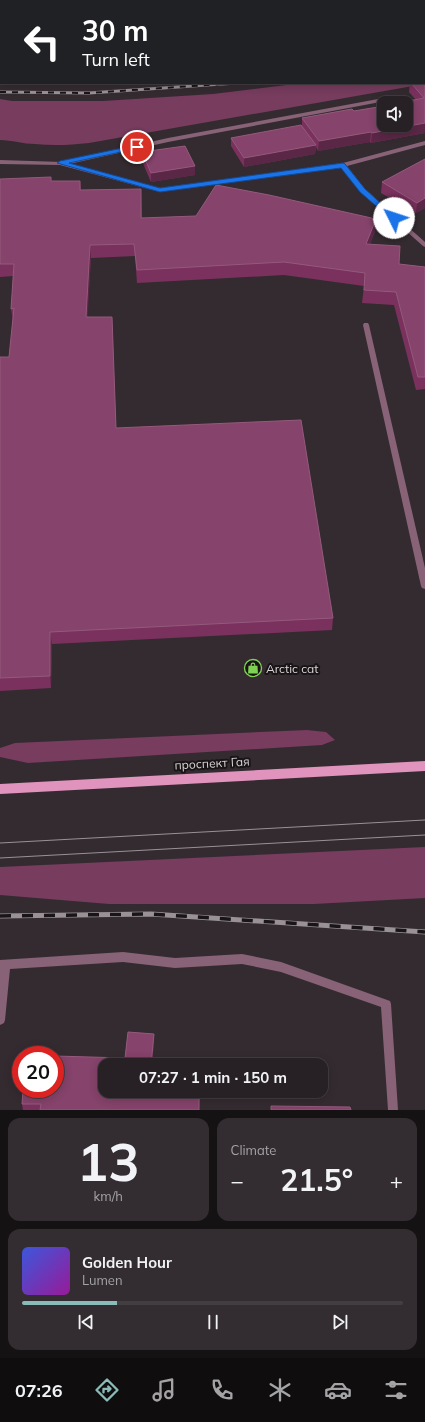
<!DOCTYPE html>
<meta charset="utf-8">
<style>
body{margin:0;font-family:Mulish,sans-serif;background:#332d31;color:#f1f3f6;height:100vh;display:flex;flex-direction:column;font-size:15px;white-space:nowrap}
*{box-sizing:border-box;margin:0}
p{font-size:13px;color:#a4a3a6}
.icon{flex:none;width:22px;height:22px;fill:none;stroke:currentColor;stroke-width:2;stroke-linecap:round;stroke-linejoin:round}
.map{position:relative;height:1110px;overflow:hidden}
.drawer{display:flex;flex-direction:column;gap:8px;padding:8px;background:#151214;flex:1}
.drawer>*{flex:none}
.top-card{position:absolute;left:0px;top:0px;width:425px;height:84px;box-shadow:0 2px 10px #0003,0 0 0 1px #433e41;background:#202124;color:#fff;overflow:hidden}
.tools{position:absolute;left:377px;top:96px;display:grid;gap:8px}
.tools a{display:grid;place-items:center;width:36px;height:36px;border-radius:8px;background:#272024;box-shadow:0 2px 10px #0003,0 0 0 1px #433e41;font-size:20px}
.speed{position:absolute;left:12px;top:1046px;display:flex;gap:8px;font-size:20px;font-weight:700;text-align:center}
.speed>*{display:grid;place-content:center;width:52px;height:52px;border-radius:50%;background:#272024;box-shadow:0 2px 10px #0003,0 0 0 1px #433e41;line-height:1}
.speed .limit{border:6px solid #d22;background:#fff;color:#111}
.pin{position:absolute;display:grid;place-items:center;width:34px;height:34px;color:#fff;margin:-17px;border:2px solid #fff;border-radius:50%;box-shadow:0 1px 4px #0007}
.me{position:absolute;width:44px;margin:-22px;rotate:311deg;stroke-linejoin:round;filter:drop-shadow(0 0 3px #0008)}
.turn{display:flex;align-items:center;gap:14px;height:84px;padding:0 16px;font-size:18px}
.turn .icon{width:52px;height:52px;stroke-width:2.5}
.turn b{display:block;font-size:28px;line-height:34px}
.big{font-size:30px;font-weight:700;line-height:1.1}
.drawer .widget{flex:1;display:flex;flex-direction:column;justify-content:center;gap:6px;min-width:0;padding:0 14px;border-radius:12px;background:#332d31}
.drawer .dial{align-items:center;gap:0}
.dial b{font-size:52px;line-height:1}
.song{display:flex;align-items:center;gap:12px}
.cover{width:48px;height:48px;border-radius:6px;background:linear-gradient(135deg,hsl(230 70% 55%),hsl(300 70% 35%))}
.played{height:4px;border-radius:2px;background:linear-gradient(90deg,#8bbbb9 25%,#433e41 25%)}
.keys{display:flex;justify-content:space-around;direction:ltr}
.heat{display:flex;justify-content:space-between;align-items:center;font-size:22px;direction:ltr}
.drawer .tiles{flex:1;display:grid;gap:8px;grid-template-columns:1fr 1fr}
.widget:last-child{grid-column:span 2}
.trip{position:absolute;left:98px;top:1058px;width:230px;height:40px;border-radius:12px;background:#272024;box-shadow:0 2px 10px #0003,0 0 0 1px #433e41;font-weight:700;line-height:40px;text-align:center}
.tabs{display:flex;height:64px;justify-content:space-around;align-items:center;background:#100d0e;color:#a4a3a6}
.tabs .icon{width:28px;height:28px}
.tabs .on{color:#8bbbb9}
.tabs b{font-size:18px;color:#f1f3f6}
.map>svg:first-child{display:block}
.green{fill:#773c5e}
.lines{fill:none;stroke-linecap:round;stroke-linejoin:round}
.lane{fill:#886276;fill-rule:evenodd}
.street{fill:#886276;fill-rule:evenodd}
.primary{fill:#e094bd;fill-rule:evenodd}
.tram{stroke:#999196;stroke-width:1}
.rail-far1-casing{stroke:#999196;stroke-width:3}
.rail-casing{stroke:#999196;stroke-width:5}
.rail-far1{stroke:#191517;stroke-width:2;stroke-dasharray:6;stroke-linecap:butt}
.rail{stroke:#191517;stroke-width:3.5;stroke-dasharray:11;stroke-linecap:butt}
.wall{fill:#7b315e}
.shaded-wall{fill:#5a2746}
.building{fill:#86436b;stroke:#935a7c}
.route{fill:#1a73e8;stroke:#114b97}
.labels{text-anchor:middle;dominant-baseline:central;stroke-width:4;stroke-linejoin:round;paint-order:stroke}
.poi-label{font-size:12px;fill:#dbd4d8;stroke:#191517;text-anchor:start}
.street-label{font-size:12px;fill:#dbd4d8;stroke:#191517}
</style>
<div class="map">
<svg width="425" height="1110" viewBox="0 0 425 1110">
<rect width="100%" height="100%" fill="#342b30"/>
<path class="green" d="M424,66l1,17 -12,3 -324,57c-18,2 -36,3 -54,1 -12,0 -23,-4 -35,-4v-41l12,2h91l110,-7 90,-11h121z
M307,730l19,2 9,8 -13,5 -294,18 -28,-6v-9l15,-5z
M425,847v51l-111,6h-205l-109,-9v-28z"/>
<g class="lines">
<path class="lane" d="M182,0h19l1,1h-19z
M233,0h6l-7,1z
M389,97l3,2 -1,1 -223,42 -99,22 91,24 183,-25 82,-22v4l-78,21 18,23 60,53v5l-2,-1 -62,-55 -20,-24 -181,25 -100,-27 -60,-1v-4l62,2 106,-24z
M364,323h4l1,2 56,243v21l-3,-1 -1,-2 -58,-261z"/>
<path class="street" d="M123,952l52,6 67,-4 39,8 109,39 1,3 7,106h-10l-7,-103 -100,-35 -39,-8 -67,4 -52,-6 -113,7 -5,51 -1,3 -4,2v-65z"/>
<path class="primary" d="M425,761v10l-425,23v-10z"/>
<path class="tram" d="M0,843l425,-23
M0,858l425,-23"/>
<g class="rail-far1-casing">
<path id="rail-far1" d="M0,92l89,1 148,-10"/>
</g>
<g class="rail-casing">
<path id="rail" d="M0,916l151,-2 274,18"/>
</g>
<use href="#rail-far1" class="rail-far1"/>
<use href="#rail" class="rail"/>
</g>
<path class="wall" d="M0,0h67l1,1h-67v14h-1z
M425,79v54l-54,10 -1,-1 -52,9 -2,-4 -1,7 -71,13 -13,-21v-8l71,-12v-8l52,-7 62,-11 -7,-8 1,-9h14z
M142,152l53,23 -44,7 -9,-21z
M425,159v49l-9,5 -35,-20 1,-11z
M0,179l51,2h29l1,9 60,-1 1,29 234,1 -1,12 -5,13 29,20 26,3v122l-9,1 -22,-85 -32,-2 2,-17 -80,-11 -147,8 -2,-27 -44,2 -4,59h25l4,111 217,190 -1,12 -280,14 -1,44 -51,3v-334h9l4,-36 -2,-12 2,-33 -13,1z
M128,1032l26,2v7l-2,24h-47v26h95l-1,19h-176l-1,-6 1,-15h32v-33l70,2z"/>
<path class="shaded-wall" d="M62,0h5l1,1h-7z
M425,123v10l-54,10 1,-10z
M371,132l-1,10 -52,9 1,-10z
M316,145l-1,9 -71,13v-9z
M195,166v9l-44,7v-9z
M425,198v10l-9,5 1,-10z
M376,219l-1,12 -10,25 1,-12z
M90,245l1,13 -4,72 -1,-13z
M50,632l2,12 -1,44 -1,-12z
M154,1034v7l-2,24h-1z"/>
<path class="building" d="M0,0h62l-1,1h-60v5l-1,-1z
M157,0h28l5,1h-34z
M424,79h1v44l-53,10 -1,-1 -52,9 -17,-23 50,-9 2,2 30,-5v19h22v-22h-8l26,-5 -13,-15h13z
M301,125l15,20 -72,13 -13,-20z
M185,146l10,20 -44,7 -9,-21z
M425,159v39l-8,5 -35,-21z
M51,177v4h29v9l61,-1v29l55,-2 20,-31 53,10 107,24 -10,25 34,2 -1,18 26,3v110h-7l-22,-85 -32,-2 1,-17 -81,-11 -147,8 -3,-26 -44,1 -4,72h26l4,111 185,-8 32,198 -283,14v44l-50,2v-321h9l5,-49 -3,1 3,-45h-14v-85z
M128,1032l26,2 -3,31h-46v26h94v19h-159l1,-6h-19l1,-15h32v-33l70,2z
M271,1106l79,1 1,3h-80z"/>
<path class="route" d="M137,145l4,2 -1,1 -71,15 91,25 183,-25 2,1 20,25 32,29 -1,1h-5l-31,-27 -19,-24 -181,24 -103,-29 3,-2z"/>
<defs>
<g id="shop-ring" transform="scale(0.9)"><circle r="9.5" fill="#191517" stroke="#7ed153" stroke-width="1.5"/><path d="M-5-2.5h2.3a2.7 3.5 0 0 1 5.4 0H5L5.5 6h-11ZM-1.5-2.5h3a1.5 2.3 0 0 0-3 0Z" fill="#7ed153"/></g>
</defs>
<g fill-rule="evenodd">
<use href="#shop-ring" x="253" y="668"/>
</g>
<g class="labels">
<g class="poi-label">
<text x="266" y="668">Arctic cat</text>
</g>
<g class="street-label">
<text transform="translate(212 763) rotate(-3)">проспект Гая</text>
</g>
</g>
</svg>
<div class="tools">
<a><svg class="icon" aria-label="sound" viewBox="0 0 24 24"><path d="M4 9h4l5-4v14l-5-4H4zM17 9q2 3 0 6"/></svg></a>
</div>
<div class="speed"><div class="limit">20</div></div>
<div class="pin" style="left:137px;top:147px;background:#d93025"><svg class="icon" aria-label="arrive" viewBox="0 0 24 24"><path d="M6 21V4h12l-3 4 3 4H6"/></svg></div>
<svg class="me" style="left:394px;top:218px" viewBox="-20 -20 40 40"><circle r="19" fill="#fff"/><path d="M0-13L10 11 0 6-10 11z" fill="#1a73e8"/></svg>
<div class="trip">07:27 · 1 min · 150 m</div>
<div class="top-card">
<div class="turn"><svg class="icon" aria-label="left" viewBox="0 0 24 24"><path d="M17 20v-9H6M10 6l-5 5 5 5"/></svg><div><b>30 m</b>Turn left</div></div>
</div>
</div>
<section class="drawer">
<div class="tiles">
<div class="widget dial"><b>13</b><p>km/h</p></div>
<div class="widget"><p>Climate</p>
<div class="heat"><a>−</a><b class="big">21.5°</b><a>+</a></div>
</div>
<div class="widget">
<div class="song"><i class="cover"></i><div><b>Golden Hour</b><p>Lumen</p></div></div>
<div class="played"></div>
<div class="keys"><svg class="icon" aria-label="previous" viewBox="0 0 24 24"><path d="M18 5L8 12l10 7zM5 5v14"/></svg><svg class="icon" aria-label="pause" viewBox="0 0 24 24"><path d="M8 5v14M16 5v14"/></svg><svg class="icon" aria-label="next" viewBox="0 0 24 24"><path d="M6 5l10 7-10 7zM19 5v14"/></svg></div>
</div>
</div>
</section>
<nav class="tabs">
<b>07:26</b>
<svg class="icon on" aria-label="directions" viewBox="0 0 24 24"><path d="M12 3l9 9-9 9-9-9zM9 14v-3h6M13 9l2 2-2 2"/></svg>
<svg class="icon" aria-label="music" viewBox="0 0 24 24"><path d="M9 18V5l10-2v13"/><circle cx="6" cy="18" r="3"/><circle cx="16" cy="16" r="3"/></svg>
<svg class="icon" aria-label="phone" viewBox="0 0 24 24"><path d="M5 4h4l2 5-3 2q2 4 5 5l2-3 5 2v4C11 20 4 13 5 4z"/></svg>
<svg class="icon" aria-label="climate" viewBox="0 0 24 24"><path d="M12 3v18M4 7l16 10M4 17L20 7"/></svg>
<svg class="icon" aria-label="car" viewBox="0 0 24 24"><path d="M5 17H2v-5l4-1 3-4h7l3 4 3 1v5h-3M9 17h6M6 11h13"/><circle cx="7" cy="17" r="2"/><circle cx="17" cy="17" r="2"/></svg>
<svg class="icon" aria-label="filters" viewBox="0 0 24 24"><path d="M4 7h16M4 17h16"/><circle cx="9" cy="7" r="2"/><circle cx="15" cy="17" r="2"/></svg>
</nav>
